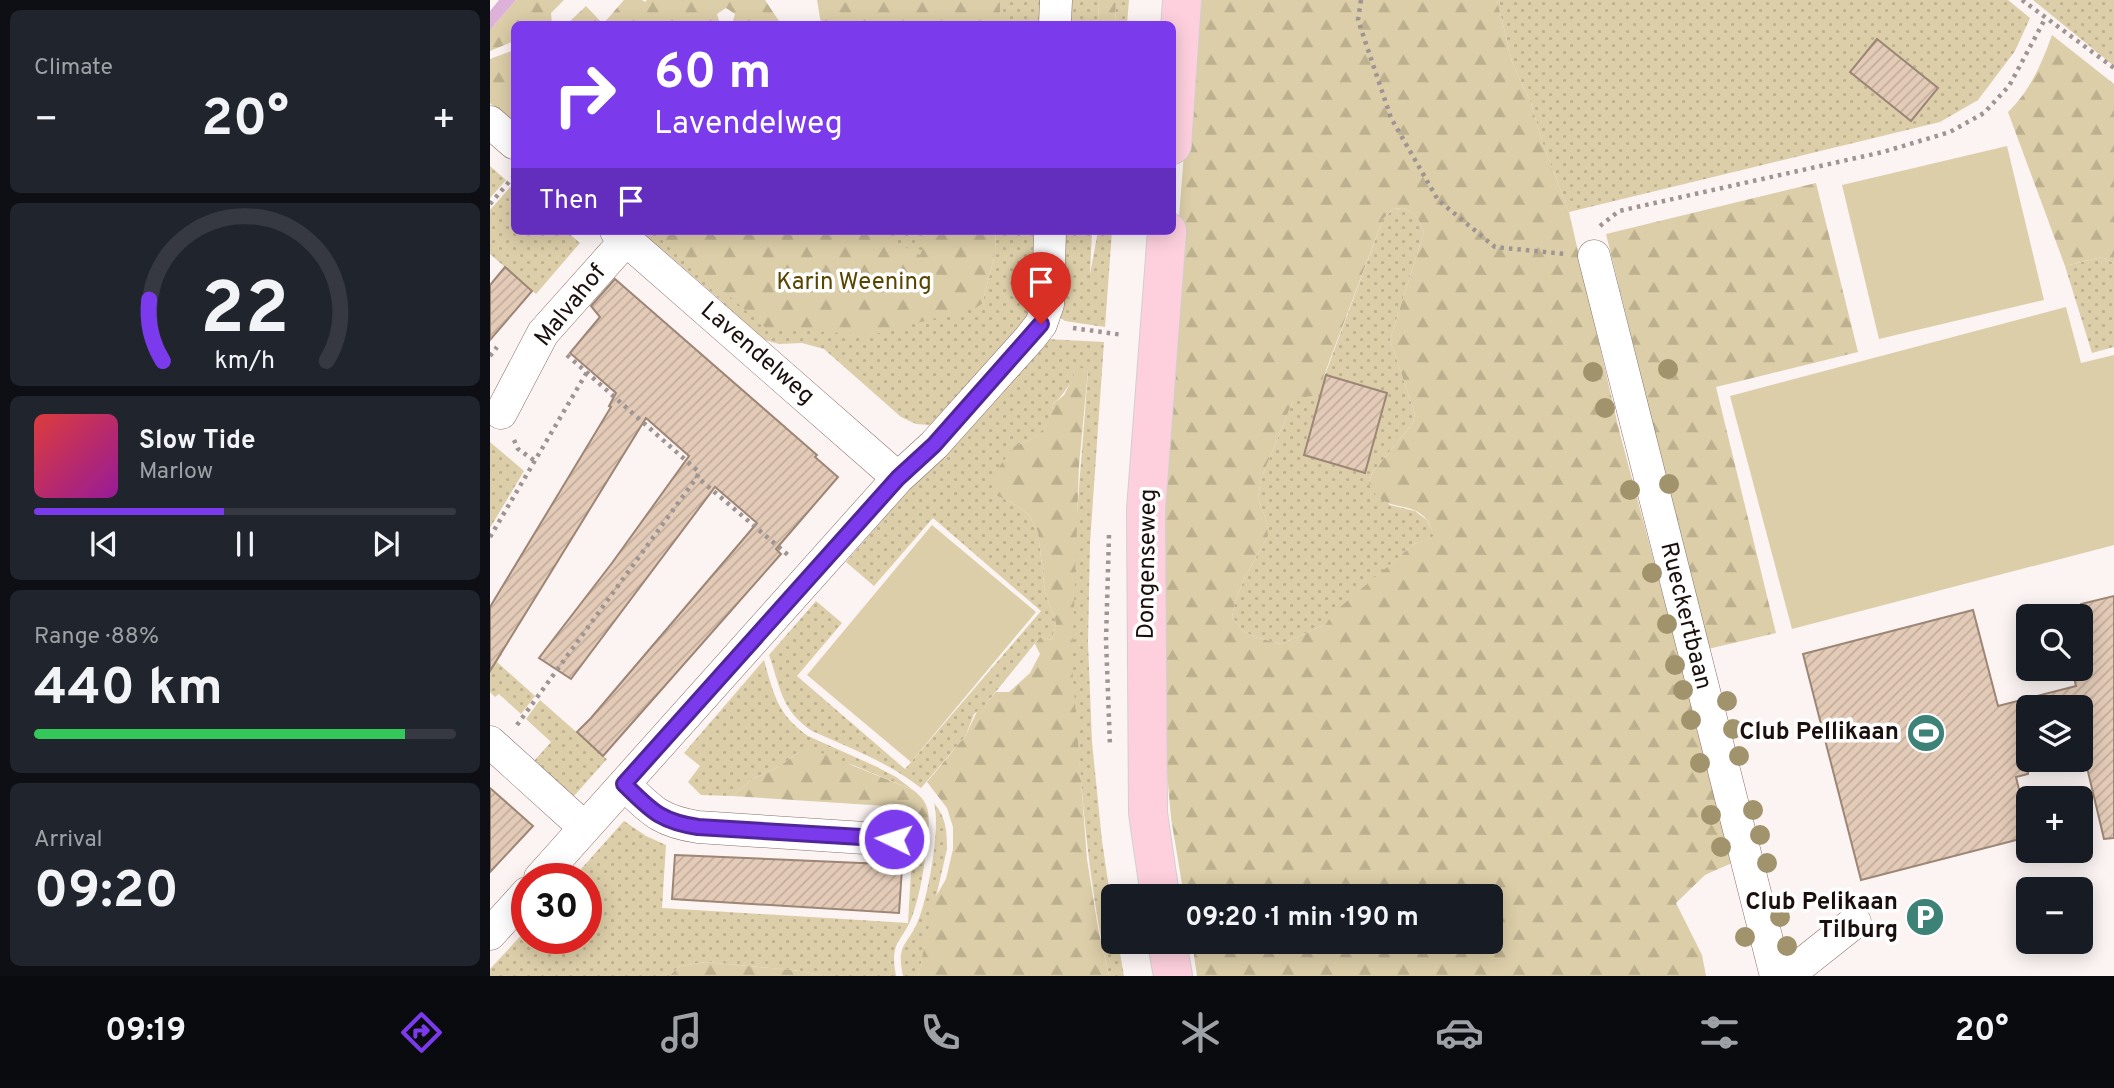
<!DOCTYPE html>
<meta charset="utf-8">
<style>
body{margin:0;font-family:Overpass,sans-serif;background:#20242c;color:#f1f3f6;height:100vh;display:flex;flex-direction:column;font-size:26px;white-space:nowrap}
*{box-sizing:border-box;margin:0}
p{font-size:23px;color:#9ea1a6}
.icon{flex:none;width:38px;height:38px;fill:none;stroke:currentColor;stroke-width:2;stroke-linecap:round;stroke-linejoin:round}
.map{position:relative;flex:1;overflow:hidden}
.drawer{display:flex;flex-direction:column;gap:10px;padding:10px;background:#0d0f14;width:490px}
.drawer>*{flex:none}
.guide{position:absolute;left:21px;top:21px;width:665px;height:214px;border-radius:10px;box-shadow:0 4px 18px #0003;background:#7c3aed;color:#fff;overflow:hidden}
.controls{position:absolute;left:1526px;top:604px;display:grid;gap:14px}
.controls a{display:grid;place-items:center;width:77px;height:77px;border-radius:10px;background:#171b24;box-shadow:0 4px 18px #0003;font-size:35px}
.speed{position:absolute;left:21px;top:863px;display:flex;gap:14px;font-size:35px;font-weight:700;text-align:center}
.speed>*{display:grid;place-content:center;width:91px;height:91px;border-radius:50%;background:#171b24;box-shadow:0 4px 18px #0003;line-height:1}
.speed .limit{border:10px solid #d22;background:#fff;color:#111}
.pin{position:absolute;display:grid;place-items:center;width:60px;height:60px;color:#fff;margin:-72px -30px;border-radius:50% 50% 50% 0;rotate:-45deg;box-shadow:0 0 7px #0007}
.pin .icon{rotate:45deg}
.me{position:absolute;width:77px;margin:-38px;rotate:274deg;stroke-linejoin:round;filter:drop-shadow(0 0 5px #0008)}
.turn{display:flex;align-items:center;gap:24px;height:147px;padding:0 28px;font-size:32px}
.turn .icon{width:91px;height:91px;stroke-width:2.5}
.turn b{display:block;font-size:49px;line-height:60px}
.then{display:flex;align-items:center;height:66px;padding:0 28px;background:#0003;gap:14px;font-size:26px}
.big{font-size:52px;font-weight:700;line-height:1.1}
.drawer .tile{flex:1;display:flex;flex-direction:column;justify-content:center;gap:10px;min-width:0;padding:0 24px;border-radius:10px;background:#20242c}
.drawer .dial{align-items:center;gap:0}
.dial svg{height:182px;overflow:visible;fill:none;stroke:#363941;stroke-width:7;stroke-linecap:round;text-anchor:middle}
.dial text{fill:#f1f3f6;stroke:none}
.song{display:flex;align-items:center;gap:21px}
.cover{width:84px;height:84px;border-radius:10px;background:linear-gradient(135deg,hsl(0 70% 55%),hsl(300 70% 35%))}
.played{height:7px;border-radius:4px;background:linear-gradient(90deg,#7c3aed 45%,#363941 45%)}
.keys{display:flex;justify-content:space-around;direction:ltr}
.heat{display:flex;justify-content:space-between;align-items:center;font-size:38px;direction:ltr}
.charge{height:10px;border-radius:5px;background:linear-gradient(90deg,#34c759 88%,#363941 0)}
.trip{position:absolute;left:611px;top:884px;width:402px;height:70px;border-radius:10px;background:#171b24;box-shadow:0 4px 18px #0003;font-weight:700;line-height:70px;text-align:center}
.menu{display:flex;height:112px;justify-content:space-around;align-items:center;background:#090b0e;color:#9ea1a6}
.menu .icon{width:49px;height:49px}
.menu .active{color:#7c3aed}
.menu b{font-size:32px;color:#f1f3f6}
main{display:flex;flex:1;min-height:0}
.map>svg:first-child{display:block}
.green{fill:url(#green-dots)}
.forest{fill:url(#forest-firs);fill-rule:evenodd}
.pitch{fill:#dccea8}
.water{fill:#ddb2d9}
.building{fill:url(#building-hatch);stroke:#9d8675;stroke-width:2}
.lines{fill:none;stroke-linecap:round;stroke-linejoin:round}
.minor-casing{stroke:#8b6e69;stroke-width:33}
.major-casing{stroke:#d1cfcf;stroke-width:40}
.path{stroke:#9e9593;stroke-width:4.5;stroke-dasharray:3.5 5;stroke-linecap:butt}
.minor{stroke:#fff;stroke-width:32}
.major{stroke:#fed0de;stroke-width:38}
.tree{fill:#a1946d}
.route-casing{stroke:#51269a;stroke-width:18}
.route{stroke:#7c3aed;stroke-width:12}
.labels{text-anchor:middle;dominant-baseline:central;stroke-width:7;stroke-linejoin:round;paint-order:stroke}
.park-label{font-size:24px;fill:#584500;stroke:#fff}
.street-label{font-size:24px;fill:#1b100e;stroke:#fff}
.poi-label{font-size:24px;font-weight:bold;fill:#1b100e;stroke:#fff;text-anchor:end}
</style>
<main>
<section class="drawer">
<div class="tile"><p>Climate</p>
<div class="heat"><a>−</a><b class="big">20°</b><a>+</a></div>
</div>
<div class="tile dial"><svg viewBox="0 0 100 80">
<path d="M14 69A42 42 0 1 1 86 69"/>
<path d="M14 69A42 42 0 0 1 8 42" stroke="#7c3aed"/>
<text x="50" y="56" font-size="32" font-weight="700">22</text>
<text x="50" y="72" font-size="11">km/h</text>
</svg></div>
<div class="tile">
<div class="song"><i class="cover"></i><div><b>Slow Tide</b><p>Marlow</p></div></div>
<div class="played"></div>
<div class="keys"><svg class="icon" aria-label="previous" viewBox="0 0 24 24"><path d="M18 5L8 12l10 7zM5 5v14"/></svg><svg class="icon" aria-label="pause" viewBox="0 0 24 24"><path d="M8 5v14M16 5v14"/></svg><svg class="icon" aria-label="next" viewBox="0 0 24 24"><path d="M6 5l10 7-10 7zM19 5v14"/></svg></div>
</div>
<div class="tile"><p>Range · 88%</p><b class="big">440 km</b><div class="charge"></div></div>
<div class="tile"><p>Arrival</p><b class="big">09:20</b></div>
</section>
<div class="map">
<svg width="1624" height="976" viewBox="0 0 1624 976">
<defs>
<pattern id="green-dots" width="8" height="8" patternUnits="userSpaceOnUse" patternTransform="scale(1.75)"><rect width="8" height="8" fill="#dccea8"/><path d="M2 2h.1M6 6h.1" fill="none" stroke="#bcb08f" stroke-width="1.8" stroke-linecap="round"/></pattern>
<pattern id="forest-firs" width="22" height="20" patternUnits="userSpaceOnUse" patternTransform="scale(1.75)"><rect width="22" height="20" fill="#dccea8"/><path d="M5 1l3.5 6h-7zM16 11l3.5 6h-7z" fill="#bcb08f"/></pattern>
<pattern id="building-hatch" width="6" height="6" patternUnits="userSpaceOnUse" patternTransform="scale(1.75)"><rect width="6" height="6" fill="#e3cbb8"/><path d="M-1 1l2-2M0 6l6-6M5 7l2-2" fill="none" stroke="#c2ad9d"/></pattern>
</defs>
<rect width="100%" height="100%" fill="#fbf4f3"/>
<path class="green" d="M510,0h46l-1,24h-45z
M576,0h33l-1,24h-32z
M626,0h13l-2,24h-12z
M1007,0h511l22,18 -15,33 -37,49 -38,22 -371,90 -26,-68 -12,-41 -19,-41z
M1543,0h81v66z
M0,166l16,14 -16,18z
M22,185l2,2v44h52l14,12 -44,51 -46,-40v-44z
M913,208c13,5 16,11 21,24l-34,108 25,74 -2,9 -41,50 -3,10 21,22 25,6 12,9 8,16 -21,8 -80,69 -8,11 -45,20 -26,-7 -12,-6 -11,-14 3,-15 10,-25 23,-41 -1,-14 -9,-24 3,-19 31,-76 33,-28 58,-156 10,-10z
M151,231h339l-4,75 6,-2 13,-50 1,-23h42l-1,57 -8,30 -98,107 -15,-1 -15,-7 -77,-68 -22,-6 -23,1 -14,-4 -43,-35 2,-2z
M570,231h32l-2,43 8,-43h14l-7,96 -40,-6 -7,-5z
M1612,257l12,6v84l-22,6 -27,-87z
M556,339l58,3 -14,201 -2,100 4,99 10,99 11,74v27h5l6,34h-15c-15,-65 -22,-128 -28,-194 -4,-46 -10,-92 -10,-138 1,-92 11,-184 17,-274 -20,8 -19,21 -35,34 -2,24 -17,36 -39,42l-19,49 16,7 18,13 9,17 7,60 11,31 -4,17 -12,-3 -55,68 -11,9 -8,21 -45,53c-33,-26 -71,-40 -109,-57 -32,-22 -31,-43 -43,-76l47,-54 26,22 -45,53 108,93 136,-158 -108,-93 -59,68 -28,-24 190,-219z
M0,442l34,29 -34,57z
M0,647l12,7 -5,8 38,34 -14,18 -22,-20 -4,3 -5,-5z
M274,660c10,35 13,54 44,76l67,30 21,11 17,13 -60,-25 -54,-13 -19,14 -27,13 -21,17 -31,-1 -13,-13 12,-16 -16,-13z
M50,700l67,59 -33,37 -40,-35 17,-19 -25,-23z
M444,803c12,14 13,28 13,46l-29,127h-15c-7,-33 4,-29 15,-55 10,-24 23,-94 16,-118z
M134,821l22,15 20,9 -4,63 246,15 4,-68 -12,-1 27,-11c-3,24 -6,48 -14,71 -10,29 -24,25 -17,62h-72l-22,-5 -95,-9 -27,4 -11,10h-179v-7l37,-40v9h59v-60h-13z"/>
<path class="forest" d="M26,0h48l-13,13 1,11h-38v17l-24,10v-21z
M134,0h18l3,2 2,-2h118l16,24h-49l3,-10 -9,-6 -9,6 3,10h-153l19,-18 17,18z
M327,0h183v24h-179z
M609,0h17l-1,24h-17z
M706,0h301l15,62 19,41 12,41 26,68 50,218 115,432 -29,13 -29,28 26,52 4,21h-509l-5,-34h299v-46h-307l-13,-78 -14,-161v-160zM913,208c13,5 16,11 21,24l-34,108 25,74 -2,9 -41,50 -3,10c12,32 41,15 58,37 3,4 5,11 7,16l-20,8 -81,69 -7,11 -45,20 -26,-7 -12,-6 -11,-14 3,-15 10,-25 23,-41 -1,-14 -9,-24 3,-19 31,-76 9,-6 12,-1 7,-10 63,-167 10,-10z
M1562,35l62,49v179l-12,-6 -37,9 -57,-154c22,-21 34,-49 44,-77z
M24,50v75l-24,-22v-44z
M1326,183l42,169 -142,35 60,246 -68,16 -102,-415z
M164,231h234l-3,5 35,19 10,-24h66l-1,23 -13,50 -7,4 -104,27 -105,-7z
M581,365l17,5 -9,96 -7,199 15,194 11,69 11,48h-191l17,-78 11,-19 7,-30v-22l-6,-19 -20,-26 39,-47 14,-30h5l11,-13h13l21,-19 10,-19 -5,-10 5,-7 12,3 4,-17 -11,-31 -7,-60 -9,-17 -18,-13 -16,-7 -5,-15 24,-34c22,-6 37,-19 39,-42l11,-9 10,-19z
M322,749l101,41c20,14 16,31 14,53l-25,9 2,-42 -2,-3 -170,-11 21,-17 27,-13 19,-14z
M217,962l95,9 22,5h-155l11,-10z"/>
<path class="pitch" d="M1517,146l37,154 -165,39 -37,-154z
M1576,307l15,56 33,-8v190l-322,84 -62,-233z
M442,525l104,87 -125,150 -104,-87z"/>
<path class="water" d="M9,0h17l-26,30v-19z"/>
<path class="building" d="M1387,39l61,49 -27,33 -61,-49z
M15,267l27,24 -42,49v-55z
M125,279l202,176 -2,2 23,20 -62,72 5,5 -178,202 -26,-24 14,-14 166,-195 -42,-36 -144,192 -32,-21 73,-95 77,-107 -43,-38 -156,253v-64l121,-200 -2,-1 7,-13 -46,-40 30,-36 -9,-11z
M836,375l61,18 -22,80 -61,-18z
M1624,596v242l-10,1 -19,-80 -4,1v-53h-53v67l-12,3 12,49v11l-167,43 -58,-226 170,-44 25,96 78,-20 -4,-18h9v-64z
M0,788l43,38 -43,46z
M185,855l209,9v4h18l-3,45 -227,-14z"/>
<g class="lines">
<g class="minor-casing">
<path id="minor" d="M565,24l1,-24
M0,122l24,21
M126,231l282,247
M1104,256l182,720
M11,413l42,-80 83,-93
M0,742l95,86
M134,784c27,26 35,37 74,43l197,13
M50,878l358,-400 36,-33 96,-107 11,-14 7,-20 2,-73
M0,934l37,-41
M1297,976l68,-54"/>
</g>
<g class="major-casing">
<path id="major" d="M682,145l10,-145
M670,896l-12,-83 -2,-303 21,-279
M677,942l6,34"/>
</g>
<path class="path" d="M871,0l-3,20 33,98 47,82 57,47 70,7
M1532,0l92,68
M0,204l24,-28
M1110,226l19,-15 264,-59 67,-20 34,-19 25,-27 36,-67
M583,328l50,7
M77,355l132,117 -2,5 91,78
M0,356l7,-9
M24,440l4,9 17,12
M619,535l-3,105 4,106
M0,537l97,-165
M27,725l180,-248"/>
<use href="#minor" class="minor"/>
<use href="#major" class="major"/>
</g>
<g class="tree">
<circle cx="1178" cy="369" r="10"/>
<circle cx="1103" cy="372" r="10"/>
<circle cx="1115" cy="408" r="10"/>
<circle cx="1179" cy="484" r="10"/>
<circle cx="1140" cy="490" r="10"/>
<circle cx="1162" cy="573" r="10"/>
<circle cx="1177" cy="624" r="10"/>
<circle cx="1185" cy="665" r="10"/>
<circle cx="1193" cy="690" r="10"/>
<circle cx="1237" cy="701" r="10"/>
<circle cx="1201" cy="720" r="10"/>
<circle cx="1243" cy="729" r="10"/>
<circle cx="1249" cy="756" r="10"/>
<circle cx="1210" cy="763" r="10"/>
<circle cx="1263" cy="810" r="10"/>
<circle cx="1221" cy="815" r="10"/>
<circle cx="1270" cy="835" r="10"/>
<circle cx="1231" cy="847" r="10"/>
<circle cx="1277" cy="863" r="10"/>
<circle cx="1290" cy="917" r="10"/>
<circle cx="1255" cy="937" r="10"/>
<circle cx="1297" cy="946" r="10"/>
</g>
<g class="lines">
<g class="route-casing">
<path id="route" d="M404,839l-196,-12c-39,-6 -47,-17 -74,-43l274,-306 36,-33 107,-121"/>
</g>
<use href="#route" class="route"/>
</g>
<defs>
<g id="stadium-disc" transform="scale(2.0125)"><circle r="9.5" fill="#3d8277" stroke="#fff"/><path d="M0-5a6.5 5 0 1 0 0 10a6.5 5 0 1 0 0-10ZM-3.5-1.8h7v3.6h-7Z" fill="#fff"/></g>
<g id="parking-disc" transform="scale(2.0125)"><circle r="9.5" fill="#3d8277" stroke="#fff"/><path d="M-3.5-5.5H1a3.5 3.5 0 0 1 0 7H-1V5.5H-3.5ZM-1-3.4V-.6H.8a1.4 1.4 0 0 0 0-2.8Z" fill="#fff"/></g>
</defs>
<g fill-rule="evenodd">
<use href="#stadium-disc" x="1436" y="733"/>
<use href="#parking-disc" x="1435" y="917"/>
</g>
<g class="labels">
<g class="park-label">
<text x="364" y="283">Karin Weening</text>
</g>
<g class="street-label">
<text transform="translate(81 306) rotate(-51)">Malvahof</text>
<text transform="translate(267 354) rotate(41)">Lavendelweg</text>
<text transform="translate(658 564) rotate(-89)">Dongenseweg</text>
<text transform="translate(1195 616) rotate(76)">Rueckertbaan</text>
</g>
<g class="poi-label">
<text x="1409" y="733">Club Pellikaan</text>
<text x="1408" y="903">Club Pelikaan<tspan x="1408" dy="28">Tilburg</tspan></text>
</g>
</g>
</svg>
<div class="controls">
<a><svg class="icon" aria-label="search" viewBox="0 0 24 24"><circle cx="10" cy="10" r="6"/><path d="M15 15l6 6"/></svg></a>
<a><svg class="icon" aria-label="layers" viewBox="0 0 24 24"><path d="M12 4l9 5-9 5-9-5zM3 14l9 5 9-5"/></svg></a>
<a>+</a>
<a>−</a>
</div>
<div class="speed"><div class="limit">30</div></div>
<div class="pin" style="left:551px;top:324px;background:#d93025"><svg class="icon" aria-label="arrive" viewBox="0 0 24 24"><path d="M6 21V4h12l-3 4 3 4H6"/></svg></div>
<svg class="me" style="left:404px;top:839px" viewBox="-20 -20 40 40"><circle r="17" fill="#7c3aed" stroke="#fff" stroke-width="3"/><path d="M0-11L8 9 0 5-8 9z" fill="#fff"/></svg>
<div class="trip">09:20 · 1 min · 190 m</div>
<div class="guide">
<div class="turn"><svg class="icon" aria-label="right" viewBox="0 0 24 24"><path d="M7 20v-9h11M14 6l5 5-5 5"/></svg><div><b>60 m</b>Lavendelweg</div></div>
<div class="then">Then<svg class="icon" aria-label="arrive" viewBox="0 0 24 24"><path d="M6 21V4h12l-3 4 3 4H6"/></svg></div>
</div>
</div>
</main>
<nav class="menu">
<b>09:19</b>
<svg class="icon active" aria-label="directions" viewBox="0 0 24 24"><path d="M12 3l9 9-9 9-9-9zM9 14v-3h6M13 9l2 2-2 2"/></svg>
<svg class="icon" aria-label="music" viewBox="0 0 24 24"><path d="M9 18V5l10-2v13"/><circle cx="6" cy="18" r="3"/><circle cx="16" cy="16" r="3"/></svg>
<svg class="icon" aria-label="phone" viewBox="0 0 24 24"><path d="M5 4h4l2 5-3 2q2 4 5 5l2-3 5 2v4C11 20 4 13 5 4z"/></svg>
<svg class="icon" aria-label="climate" viewBox="0 0 24 24"><path d="M12 3v18M4 7l16 10M4 17L20 7"/></svg>
<svg class="icon" aria-label="car" viewBox="0 0 24 24"><path d="M5 17H2v-5l4-1 3-4h7l3 4 3 1v5h-3M9 17h6M6 11h13"/><circle cx="7" cy="17" r="2"/><circle cx="17" cy="17" r="2"/></svg>
<svg class="icon" aria-label="filters" viewBox="0 0 24 24"><path d="M4 7h16M4 17h16"/><circle cx="9" cy="7" r="2"/><circle cx="15" cy="17" r="2"/></svg>
<b>20°</b>
</nav>
